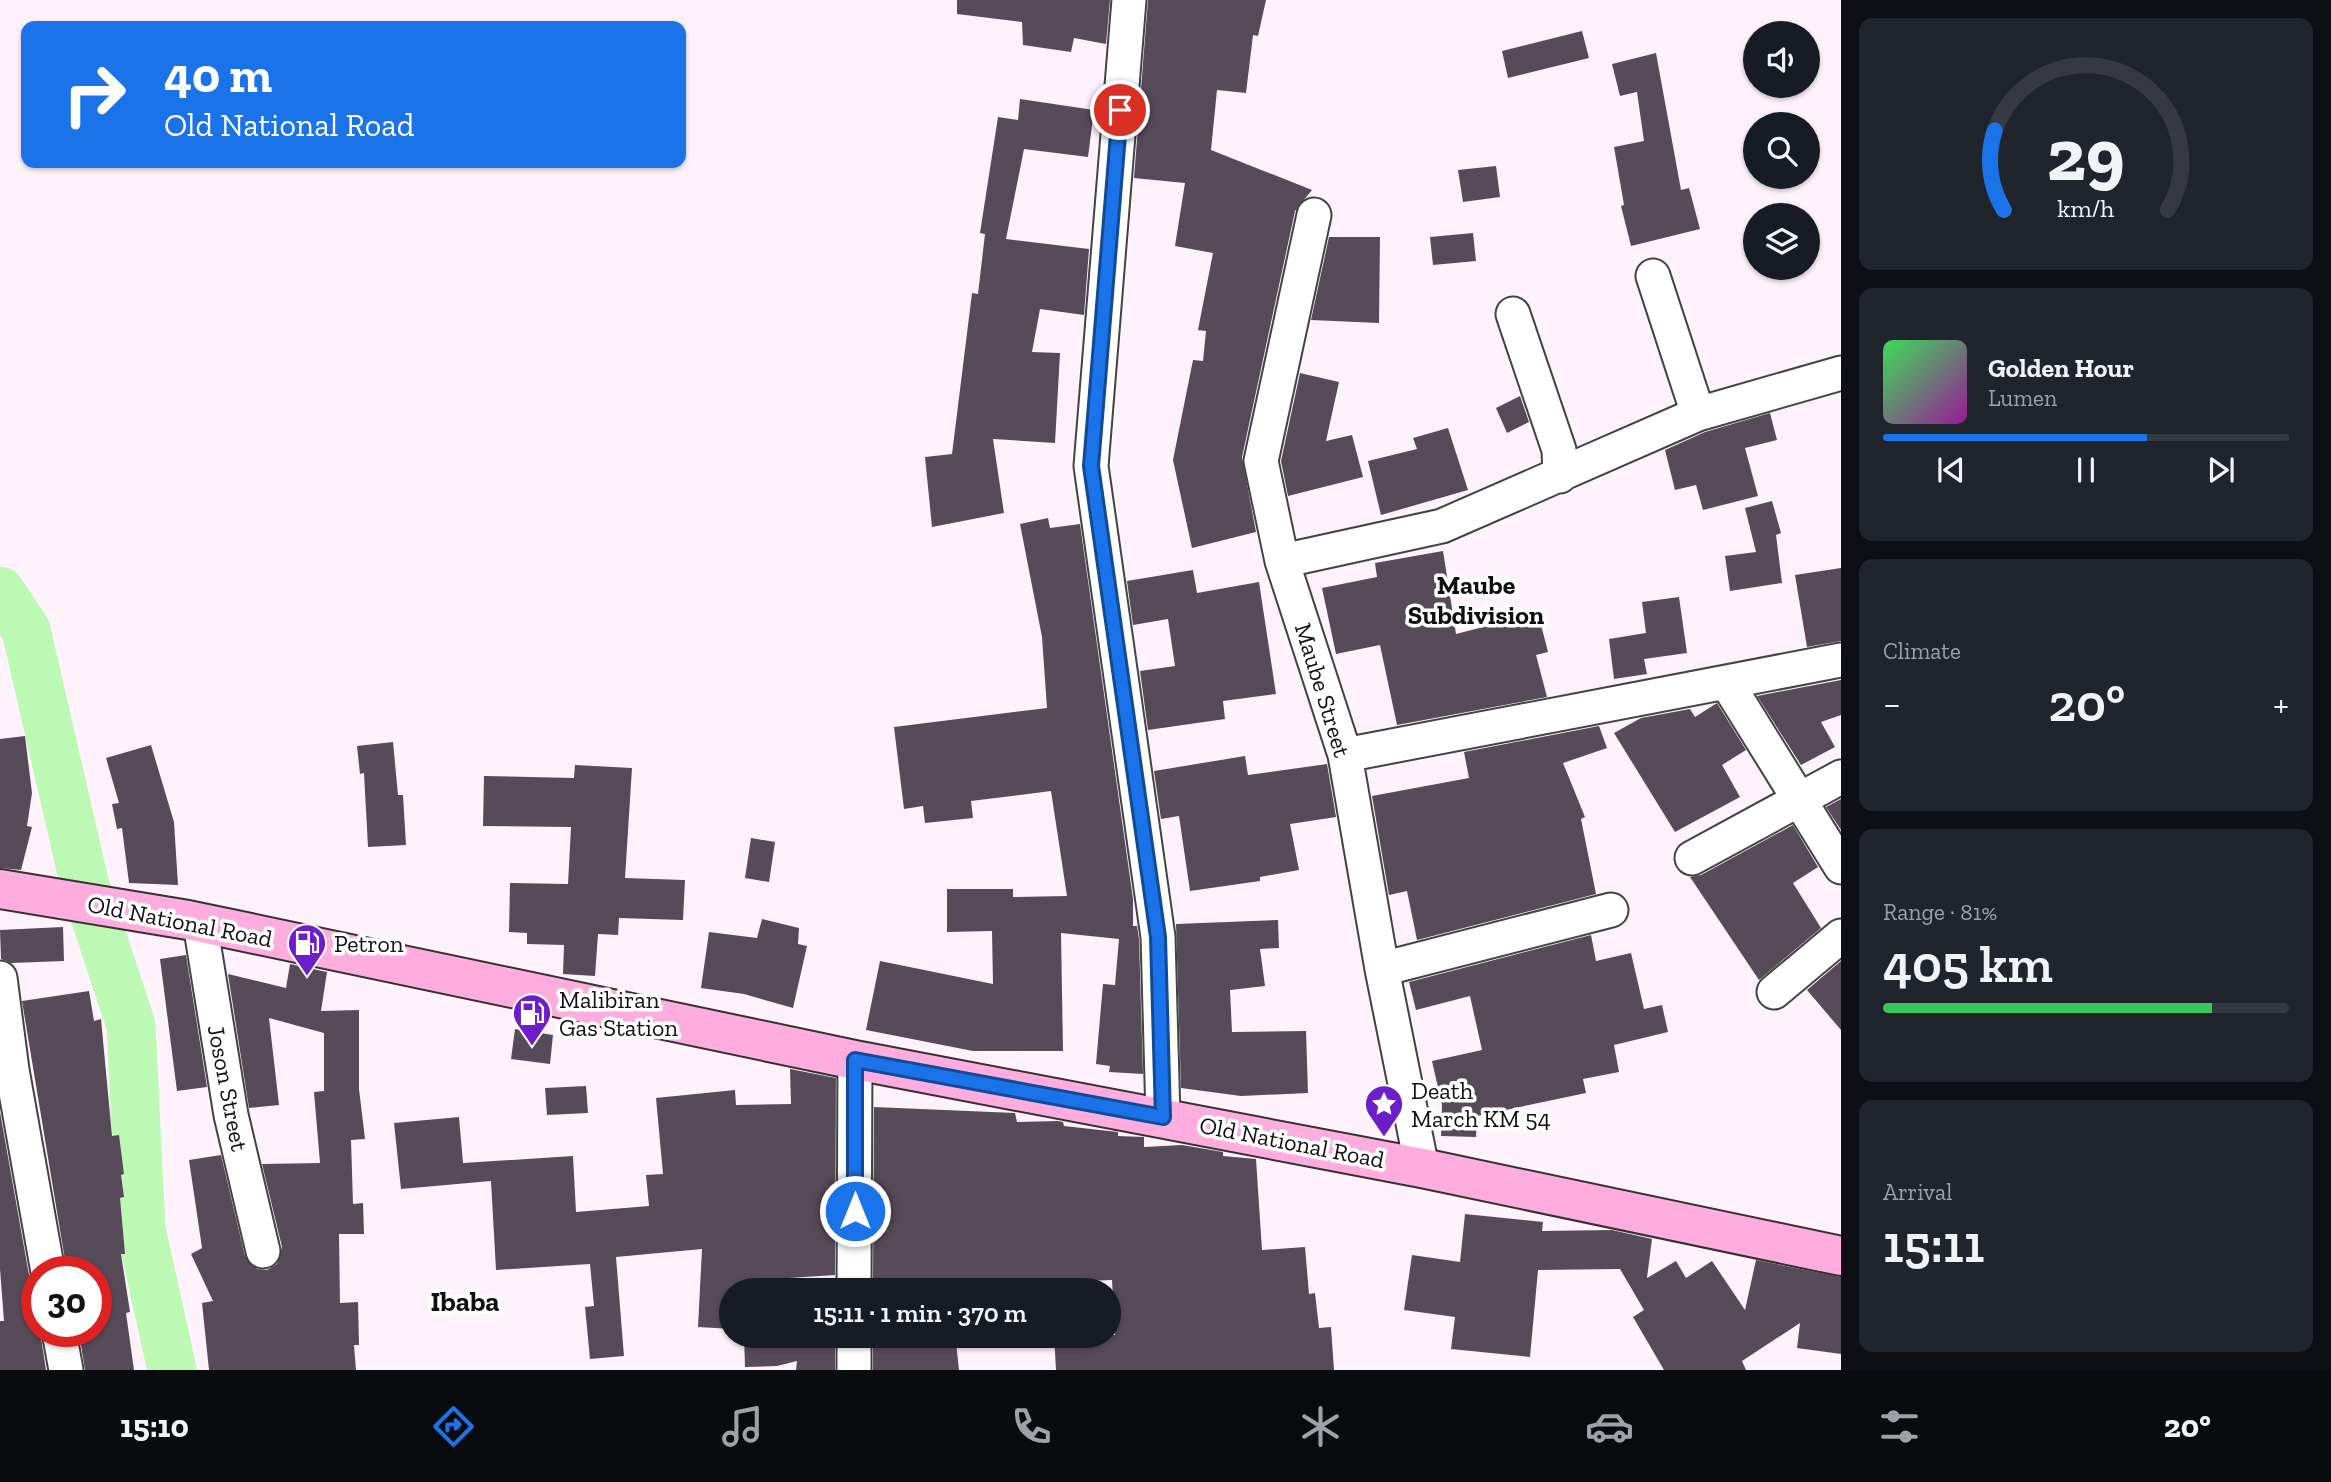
<!DOCTYPE html>
<meta charset="utf-8">
<style>
body{margin:0;font-family:"Zilla Slab",serif;background:#20242c;color:#f1f3f6;height:100vh;display:flex;flex-direction:column;font-size:26px;white-space:nowrap}
*{box-sizing:border-box;margin:0}
p{font-size:23px;color:#9ea1a6}
.icon{flex:none;width:38px;height:38px;fill:none;stroke:currentColor;stroke-width:2;stroke-linecap:round;stroke-linejoin:round}
.map{position:relative;flex:1;overflow:hidden}
.sheet{display:flex;flex-direction:column;gap:18px;padding:18px;background:#0d0f14;width:490px}
.sheet>*{flex:none}
.top-card{position:absolute;left:21px;top:21px;width:665px;height:147px;border-radius:14px;box-shadow:0 2px 5px #0004;background:#1a73e8;color:#fff;overflow:hidden}
.buttons{position:absolute;left:1743px;top:21px;display:grid;gap:14px}
.buttons a{display:grid;place-items:center;width:77px;height:77px;border-radius:50%;background:#171b24;box-shadow:0 2px 5px #0004;font-size:35px}
.speed{position:absolute;left:21px;top:1256px;display:flex;gap:14px;font-size:35px;font-weight:700;text-align:center}
.speed>*{display:grid;place-content:center;width:91px;height:91px;border-radius:50%;background:#171b24;box-shadow:0 2px 5px #0004;line-height:1}
.speed .limit{border:10px solid #d22;background:#fff;color:#111}
.pin{position:absolute;display:grid;place-items:center;width:60px;height:60px;color:#fff;margin:-30px;border:4px solid #fff;border-radius:50%;box-shadow:0 2px 7px #0007}
.me{position:absolute;width:77px;margin:-38px;rotate:0deg;stroke-linejoin:round;filter:drop-shadow(0 0 5px #0008)}
.turn{display:flex;align-items:center;gap:24px;height:147px;padding:0 28px;font-size:32px}
.turn .icon{width:91px;height:91px;stroke-width:2.5}
.turn b{display:block;font-size:49px;line-height:60px}
.big{font-size:52px;font-weight:600;line-height:1.1}
.sheet .widget{flex:1;display:flex;flex-direction:column;justify-content:center;gap:10px;min-width:0;padding:0 24px;border-radius:14px;background:#20242c}
.sheet .dial{align-items:center;gap:0}
.dial svg{height:182px;overflow:visible;fill:none;stroke:#363941;stroke-width:7;stroke-linecap:round;text-anchor:middle}
.dial text{fill:#f1f3f6;stroke:none}
.song{display:flex;align-items:center;gap:21px}
.cover{width:84px;height:84px;border-radius:10px;background:linear-gradient(135deg,hsl(130 70% 55%),hsl(300 70% 35%))}
.played{height:7px;border-radius:4px;background:linear-gradient(90deg,#1a73e8 65%,#363941 65%)}
.keys{display:flex;justify-content:space-around;direction:ltr}
.heat{display:flex;justify-content:space-between;align-items:center;font-size:38px;direction:ltr}
.charge{height:10px;border-radius:5px;background:linear-gradient(90deg,#34c759 81%,#363941 0)}
.trip{position:absolute;left:719px;top:1278px;width:402px;height:70px;border-radius:35px;background:#171b24;box-shadow:0 2px 5px #0004;font-weight:600;line-height:70px;text-align:center}
.menu{display:flex;height:112px;justify-content:space-around;align-items:center;background:#090b0e;color:#9ea1a6}
.menu .icon{width:49px;height:49px}
.menu .selected{color:#1a73e8}
.menu b{font-size:32px;color:#f1f3f6}
main{display:flex;flex:1;min-height:0}
.map>svg:first-child{display:block}
.lines{fill:none;stroke-linecap:round;stroke-linejoin:round}
.river{stroke:#bcfab3;stroke-width:49}
.building{fill:#584b59}
.minor-casing{stroke:#434343;stroke-width:37}
.secondary-casing{stroke:#323232;stroke-width:42}
.minor{stroke:#fff;stroke-width:33}
.secondary{stroke:#ffadde;stroke-width:38}
.route-casing{stroke:#114b97;stroke-width:18}
.route{stroke:#1a73e8;stroke-width:12}
.labels{text-anchor:middle;dominant-baseline:central;stroke-width:7;stroke-linejoin:round;paint-order:stroke}
.street-label{font-size:24px;fill:#101010;stroke:#fff}
.poi-label{font-size:24px;fill:#101010;stroke:#fff;text-anchor:start}
.neighbourhood-label{font-size:26px;font-weight:bold;fill:#101010;stroke:#fff}
.quarter-label{font-size:28px;font-weight:bold;fill:#101010;stroke:#fff}
</style>
<main>
<div class="map">
<svg width="1841" height="1370" viewBox="0 0 1841 1370">
<rect width="100%" height="100%" fill="#fff2fb"/>
<g class="lines">
<path class="river" d="M0,591l26,39 59,256 46,139 10,204 31,141"/>
</g>
<path class="building" d="M957,0h153l-4,44 -32,-6 -3,14 -48,-7 -1,-23 -65,-8z
M1148,0h118l-8,36 -5,-1 -7,58 -29,-3 -6,60 101,40 -17,21 -53,246 14,75 -64,16 -19,-88 20,-100 10,1 3,-30 -8,-1 15,-77 -38,-7 10,-63 -51,-5z
M1582,31l7,27 -81,20 -6,-27z
M1656,53l25,137 8,-2 11,41 -69,17 -10,-40 3,-1 -10,-58 30,-6 -7,-49 -17,4 -8,-32z
M1020,99l74,11 -6,47 -64,-8 -18,90 83,10 -5,66 -44,-6 -8,43 28,1 -5,90 -62,-4 11,74 -72,14 -7,-70 27,-3 20,-161 6,1 7,-60 -5,-1 18,-116 20,3z
M1496,166l4,31 -37,5 -5,-32z
M1473,233l3,28 -43,4 -3,-28z
M1329,237h51l-1,86 -68,-3z
M1300,373l39,9 -13,59 26,-6 11,42 -75,19 -7,-35z
M1520,396l9,26 -22,11 -11,-25z
M1770,413l7,27 -32,8 13,48 -55,14 -7,-25 -21,5 -10,-40 40,-18z
M1448,428l20,62 -87,25 -13,-54 49,-12 -4,-11z
M1772,501l9,32 -5,2 6,48 -52,8 -5,-35 31,-4 -11,-44z
M1048,518l2,10 30,-4 53,375v27h4l2,13 4,135 -34,-2 1,-6 -14,-2 7,-80 12,1 4,-46 -58,-6 2,118h-90l-107,-21 14,-69 113,23 -1,-53 -45,1v-43h66v8l54,-1 -16,-105 -80,10 2,17 -48,5 -2,-17 -19,3 -10,-82 153,-19 -5,-71 -22,-113z
M1443,551l13,83 82,-21 10,39 -12,3 11,42 -150,28 -17,-80 -44,9 -14,-66 55,-11 -2,-14z
M1841,568v73l-34,6 -12,-72z
M1193,570l4,23 62,-11 17,112 -53,7 2,18 -77,11 -8,-59 35,-5 -7,-47 -35,6 -6,-44z
M1679,597l8,56 -43,6 3,15 -33,5 -5,-40 37,-6 -4,-31z
M1841,680v35l-20,7 14,25 -34,18 -44,-69z
M1717,703l29,47 -24,15 18,32 -65,35 -61,-99 27,-15 49,-9 5,8z
M1599,726l8,22 -44,15 22,54 -4,2 15,75 -179,46 -10,-49 -18,4 -17,-99 97,-18 -5,-26z
M25,736l7,57 -5,33 5,1 -11,43 -21,-2v-129z
M393,742l5,53h5l3,50 -38,2 -4,-74 -4,1 -3,-28z
M151,745l23,77 4,63 -49,-2 -7,-55 -5,1 -5,-25 7,-1 -13,-45z
M1245,756l3,19 79,-11 9,53 -46,7 9,46 -39,7v4l-70,10 -11,-75 -18,3 -7,-48z
M575,765l57,3 -7,110 60,2 -2,40 -64,-2 -1,17 -20,-1 -3,42 -32,-2 1,-29 -37,-1v-11l-18,-1 1,-49 58,1 3,-57 -88,-1 1,-50 90,2z
M1841,799v31l-15,-23z
M1793,825l25,42 -25,16 28,45 -62,52 -69,-103 11,-2z
M751,838l24,4 -6,40 -24,-4z
M762,919l37,9 -1,16 9,2 -14,62 -49,-14 -43,-6 8,-56 48,6z
M1278,920l1,28 -19,1 5,37 -35,4 2,42 74,-1 2,62 -67,3 -60,-8 -5,-164z
M63,927l1,34 -53,2 -10,-4 -1,-29z
M1591,935l5,26 35,-8 13,56 18,-4 6,27 -54,13 5,27 -36,7 3,14 -109,23 -1,21 -35,-1 1,-31 -10,-44 50,-11 -12,-54 -54,14 -7,-28z
M186,955l21,132 -30,4 -17,-132z
M1841,961v69l-34,-40z
M290,964l37,8 -6,39 38,-1v79l6,50 -14,1 2,64 10,-1 1,31h-25l1,69 18,-1 1,43h-5l2,25h-147l-7,-67 11,-2 -22,-47 11,-6 -13,-88 32,-5 24,101 12,13 10,1 10,-6 5,-17 -20,-83 58,-1 -6,-71 10,-1v-58l-55,-15 10,87 -30,3 -21,-134 58,14z
M89,991l5,30 7,-2 11,117 7,-1 5,39 -3,1 3,22 -4,1 5,56h-4l9,58 -4,1 8,57h-49l-6,-38h17v-60h-29l-45,-271z
M515,1029l38,6 -3,29 -39,-5z
M790,1069l46,9 -1,197 -46,3v12h-57v39l-34,-2 4,-78 -86,8 8,99 -34,3 -5,-52 9,-1 -4,-42 -94,6 -5,-89 -90,8 -7,-66 65,-6 4,46 110,-7 3,56 73,-6 -3,-31 17,-1 -7,-76 79,-8 1,15 55,-1z
M586,1086l2,27 -41,2 -2,-27z
M874,1107l141,6 2,9 41,-1 5,1 1,4 54,6v4l26,1v10l38,-2 41,7v4l33,3 6,91 43,-3 4,47 6,-1 4,35 12,-1 3,43h-278l-2,-35h61l-3,-55 -167,6 -4,4 -68,-9z
M0,1112l29,163 8,12v45h3l6,38h-46v-49h4l-4,-52z
M1465,1214l78,8 -1,9 70,-1 40,9 -5,39 29,-17 10,17 26,-17 33,49 11,-50 85,17v77l-44,-6 3,-25 -58,38 4,9h-82l-31,-53 11,-7 -24,-41 -82,1 -8,87 -79,-8 4,-32 -51,-7 8,-55 48,7z
M744,1335h91v35h-39l1,-9 -20,5 -32,1z
M873,1335h76v8l7,-1 3,28h-86z"/>
<g class="lines">
<g class="minor-casing">
<path id="minor" d="M1129,0l-38,466 67,471 5,180
M1314,215l-53,246 21,100 63,194 37,214 40,199
M1653,276l45,138
M1513,314l46,136 1,26
M1282,561l160,-35 256,-112 143,-41
M1727,683l114,184
M1345,755l496,-95
M1692,858l149,-81
M200,923l31,192 32,136
M1382,969l229,-59
M0,978l12,92 36,202
M1774,992l67,-56
M854,1290l1,-230
M59,1332l7,38
M854,1370v-35"/>
</g>
<g class="secondary-casing">
<path id="secondary" d="M0,889l188,31 667,140 567,108 419,88"/>
</g>
<use href="#minor" class="minor"/>
<use href="#secondary" class="secondary"/>
</g>
<g class="lines">
<g class="route-casing">
<path id="route" d="M855,1211v-151l308,57 -5,-180 -67,-471 29,-356"/>
</g>
<use href="#route" class="route"/>
</g>
<defs>
<g id="fuel-pin" transform="scale(2.0125)"><path d="M0 17L-7.5 6A9.5 9.5 0 1 1 7.5 6Z" fill="#6d1dca" stroke="#fff"/><path d="M-5.5-6h7V0h2V4h1.3V-2.5L3-4.5l.8-.8L6-3V5H2.5V1h-1V6h-7ZM-4.2-4.7v3.2H.2V-4.7Z" fill="#fff"/></g>
<g id="sight-pin" transform="scale(2.0125)"><path d="M0 17L-7.5 6A9.5 9.5 0 1 1 7.5 6Z" fill="#6d1dca" stroke="#fff"/><path d="M0-6L1.8-2.2L6-1.7L2.9 1.2L3.7 5.4L0 3.3L-3.7 5.4L-2.9 1.2L-6-1.7L-1.8-2.2Z" fill="#fff"/></g>
</defs>
<g fill-rule="evenodd">
<use href="#fuel-pin" x="307" y="943"/>
<use href="#fuel-pin" x="532" y="1013"/>
<use href="#sight-pin" x="1384" y="1104"/>
</g>
<g class="labels">
<g class="street-label">
<text transform="translate(1323 690) rotate(73)">Maube Street</text>
<text transform="translate(180 921) rotate(11)">Old National Road</text>
<text transform="translate(228 1088) rotate(79)">Joson Street</text>
<text transform="translate(1292 1142) rotate(11)">Old National Road</text>
</g>
<g class="poi-label">
<text x="334" y="943">Petron</text>
<text x="559" y="999">Malibiran<tspan x="559" dy="28">Gas Station</tspan></text>
<text x="1411" y="1090">Death<tspan x="1411" dy="28">March KM 54</tspan></text>
</g>
<g class="neighbourhood-label">
<text x="1476" y="585">Maube<tspan x="1476" dy="30">Subdivision</tspan></text>
</g>
<g class="quarter-label">
<text x="465" y="1301">Ibaba</text>
</g>
</g>
</svg>
<div class="buttons">
<a><svg class="icon" aria-label="sound" viewBox="0 0 24 24"><path d="M4 9h4l5-4v14l-5-4H4zM17 9q2 3 0 6"/></svg></a>
<a><svg class="icon" aria-label="search" viewBox="0 0 24 24"><circle cx="10" cy="10" r="6"/><path d="M15 15l6 6"/></svg></a>
<a><svg class="icon" aria-label="layers" viewBox="0 0 24 24"><path d="M12 4l9 5-9 5-9-5zM3 14l9 5 9-5"/></svg></a>
</div>
<div class="speed"><div class="limit">30</div></div>
<div class="pin" style="left:1120px;top:110px;background:#d93025"><svg class="icon" aria-label="arrive" viewBox="0 0 24 24"><path d="M6 21V4h12l-3 4 3 4H6"/></svg></div>
<svg class="me" style="left:855px;top:1211px" viewBox="-20 -20 40 40"><circle r="17" fill="#1a73e8" stroke="#fff" stroke-width="3"/><path d="M0-11L8 9 0 5-8 9z" fill="#fff"/></svg>
<div class="trip">15:11 · 1 min · 370 m</div>
<div class="top-card">
<div class="turn"><svg class="icon" aria-label="right" viewBox="0 0 24 24"><path d="M7 20v-9h11M14 6l5 5-5 5"/></svg><div><b>40 m</b>Old National Road</div></div>
</div>
</div>
<section class="sheet">
<div class="widget dial"><svg viewBox="0 0 100 80">
<path d="M14 69A42 42 0 1 1 86 69"/>
<path d="M14 69A42 42 0 0 1 10 34" stroke="#1a73e8"/>
<text x="50" y="56" font-size="32" font-weight="700">29</text>
<text x="50" y="72" font-size="11">km/h</text>
</svg></div>
<div class="widget">
<div class="song"><i class="cover"></i><div><b>Golden Hour</b><p>Lumen</p></div></div>
<div class="played"></div>
<div class="keys"><svg class="icon" aria-label="previous" viewBox="0 0 24 24"><path d="M18 5L8 12l10 7zM5 5v14"/></svg><svg class="icon" aria-label="pause" viewBox="0 0 24 24"><path d="M8 5v14M16 5v14"/></svg><svg class="icon" aria-label="next" viewBox="0 0 24 24"><path d="M6 5l10 7-10 7zM19 5v14"/></svg></div>
</div>
<div class="widget"><p>Climate</p>
<div class="heat"><a>−</a><b class="big">20°</b><a>+</a></div>
</div>
<div class="widget"><p>Range · 81%</p><b class="big">405 km</b><div class="charge"></div></div>
<div class="widget"><p>Arrival</p><b class="big">15:11</b></div>
</section>
</main>
<nav class="menu">
<b>15:10</b>
<svg class="icon selected" aria-label="directions" viewBox="0 0 24 24"><path d="M12 3l9 9-9 9-9-9zM9 14v-3h6M13 9l2 2-2 2"/></svg>
<svg class="icon" aria-label="music" viewBox="0 0 24 24"><path d="M9 18V5l10-2v13"/><circle cx="6" cy="18" r="3"/><circle cx="16" cy="16" r="3"/></svg>
<svg class="icon" aria-label="phone" viewBox="0 0 24 24"><path d="M5 4h4l2 5-3 2q2 4 5 5l2-3 5 2v4C11 20 4 13 5 4z"/></svg>
<svg class="icon" aria-label="climate" viewBox="0 0 24 24"><path d="M12 3v18M4 7l16 10M4 17L20 7"/></svg>
<svg class="icon" aria-label="car" viewBox="0 0 24 24"><path d="M5 17H2v-5l4-1 3-4h7l3 4 3 1v5h-3M9 17h6M6 11h13"/><circle cx="7" cy="17" r="2"/><circle cx="17" cy="17" r="2"/></svg>
<svg class="icon" aria-label="filters" viewBox="0 0 24 24"><path d="M4 7h16M4 17h16"/><circle cx="9" cy="7" r="2"/><circle cx="15" cy="17" r="2"/></svg>
<b>20°</b>
</nav>
